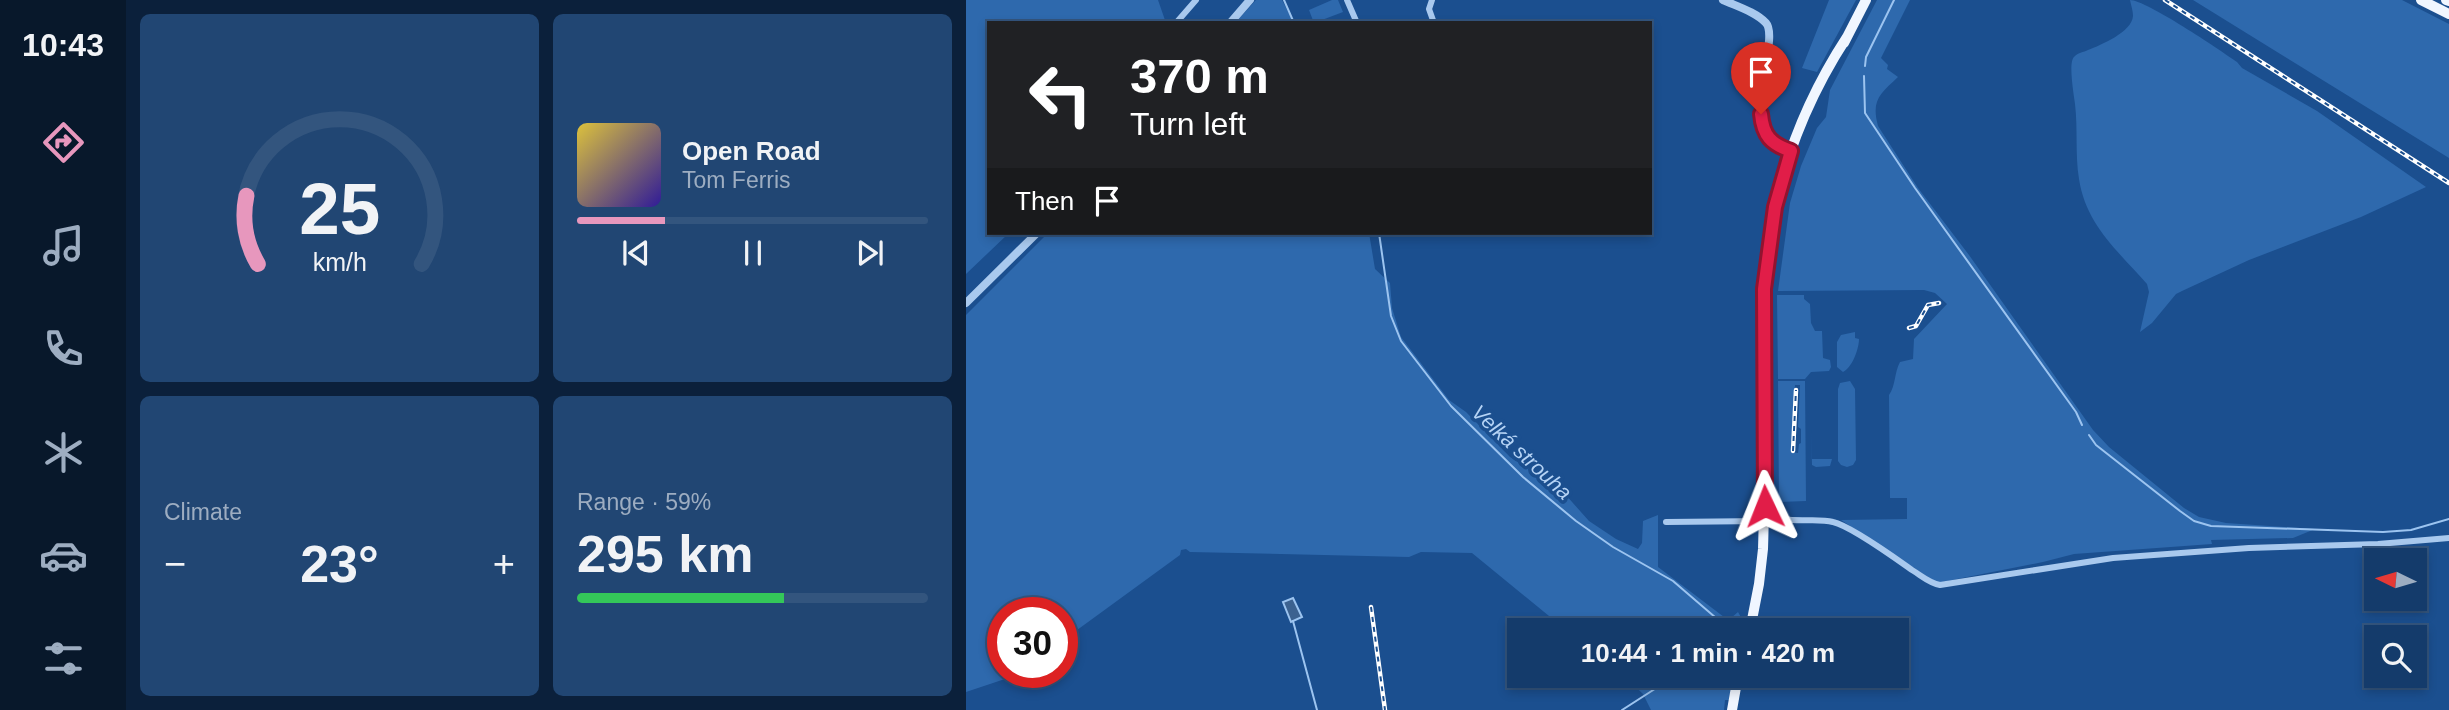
<!DOCTYPE html>
<meta charset="utf-8">
<style>
body{margin:0;font-family:Arial,sans-serif;background:#214673;color:#f1f3f6;height:100vh;display:flex;flex-direction:column;font-size:26px;white-space:nowrap}
*{box-sizing:border-box;margin:0}
p{font-size:23px;color:#9dadc1}
.icon{flex:none;width:38px;height:38px;fill:none;stroke:currentColor;stroke-width:2;stroke-linecap:round;stroke-linejoin:round}
.map{position:relative;flex:1;overflow:hidden}
.panel{display:flex;flex-direction:column;gap:14px;padding:14px;background:#0b203b;width:840px}
.panel>*{flex:none}
.guide{position:absolute;left:21px;top:21px;width:665px;height:214px;border-radius:0px;box-shadow:0 4px 10px #0003,0 0 0 2px #33557e;background:#202124;color:#fff;overflow:hidden}
.needle{width:46px;rotate:275deg}
.controls{position:absolute;left:1398px;top:548px;display:grid;gap:14px}
.controls a{display:grid;place-items:center;width:63px;height:63px;border-radius:0px;background:#143b6b;box-shadow:0 4px 10px #0003,0 0 0 2px #33557e;font-size:35px}
.speed{position:absolute;left:21px;top:597px;display:flex;gap:14px;font-size:35px;font-weight:700;text-align:center}
.speed>*{display:grid;place-content:center;width:91px;height:91px;border-radius:50%;background:#143b6b;box-shadow:0 4px 10px #0003,0 0 0 2px #33557e;line-height:1}
.speed .limit{border:10px solid #d22;background:#fff;color:#111}
.pin{position:absolute;display:grid;place-items:center;width:60px;height:60px;color:#fff;margin:-72px -30px;border-radius:50% 50% 50% 0;rotate:-45deg;box-shadow:0 0 7px #0007}
.pin .icon{rotate:45deg}
.me{position:absolute;width:77px;margin:-38px;rotate:358deg;stroke-linejoin:round;filter:drop-shadow(0 0 5px #0008)}
.turn{display:flex;align-items:center;gap:24px;height:147px;padding:0 28px;font-size:32px}
.turn .icon{width:91px;height:91px;stroke-width:2.5}
.turn b{display:block;font-size:49px;line-height:60px}
.then{display:flex;align-items:center;height:66px;padding:0 28px;background:#0003;gap:14px;font-size:26px}
.big{font-size:52px;font-weight:600;line-height:1.1}
.panel .card{flex:1;display:flex;flex-direction:column;justify-content:center;gap:10px;min-width:0;padding:0 24px;border-radius:10px;background:#214673}
.panel .dial{align-items:center;gap:0}
.dial svg{height:182px;overflow:visible;fill:none;stroke:#33557e;stroke-width:7;stroke-linecap:round;text-anchor:middle}
.dial text{fill:#f1f3f6;stroke:none}
.song{display:flex;align-items:center;gap:21px}
.cover{width:84px;height:84px;border-radius:10px;background:linear-gradient(135deg,hsl(50 70% 55%),hsl(250 70% 35%))}
.played{height:7px;border-radius:4px;background:linear-gradient(90deg,#e797bd 25%,#33557e 25%)}
.keys{display:flex;justify-content:space-around;direction:ltr}
.heat{display:flex;justify-content:space-between;align-items:center;font-size:38px;direction:ltr}
.charge{height:10px;border-radius:5px;background:linear-gradient(90deg,#34c759 59%,#33557e 0)}
.panel .tiles{flex:1;display:grid;gap:14px;grid-template-columns:repeat(2,1fr)}
.trip{position:absolute;left:541px;top:618px;width:402px;height:70px;border-radius:0px;background:#143b6b;box-shadow:0 4px 10px #0003,0 0 0 2px #33557e;font-weight:600;line-height:70px;text-align:center}
main{display:flex;flex:1;min-height:0}
.tabs{display:flex;flex-direction:column;width:126px;justify-content:space-around;align-items:center;background:#08182b;color:#9dadc1}
.tabs .icon{width:49px;height:49px}
.tabs .on{color:#e797bd}
.tabs b{font-size:32px;color:#f1f3f6}
.map>svg:first-child{display:block}
.green{fill:#2e69ad;fill-rule:evenodd}
.water{fill:#3c6290;stroke:#9cc4f0;stroke-width:2}
.lines{fill:none;stroke-linecap:round;stroke-linejoin:round}
.stream{stroke:#9cc4f0;stroke-width:2}
.minor{stroke:#a9c9ee;stroke-width:6}
.tertiary{stroke:#a9c9ee;stroke-width:8}
.primary{stroke:#f0f6ff;stroke-width:10}
.rail-casing{stroke:#fff;stroke-width:4.5}
.rail{stroke:#1b4f8f;stroke-width:2;stroke-dasharray:5;stroke-linecap:butt}
.route-casing{stroke:#92132f;stroke-width:18}
.route{stroke:#e11d48;stroke-width:12}
.labels{text-anchor:middle;dominant-baseline:central;stroke-width:7;stroke-linejoin:round;paint-order:stroke}
.water-label{font-size:21px;font-style:italic;fill:#b5d3f5;stroke:#1b4f8f}
</style>
<main>
<nav class="tabs">
<b>10:43</b>
<svg class="icon on" aria-label="directions" viewBox="0 0 24 24"><path d="M12 3l9 9-9 9-9-9zM9 14v-3h6M13 9l2 2-2 2"/></svg>
<svg class="icon" aria-label="music" viewBox="0 0 24 24"><path d="M9 18V5l10-2v13"/><circle cx="6" cy="18" r="3"/><circle cx="16" cy="16" r="3"/></svg>
<svg class="icon" aria-label="phone" viewBox="0 0 24 24"><path d="M5 4h4l2 5-3 2q2 4 5 5l2-3 5 2v4C11 20 4 13 5 4z"/></svg>
<svg class="icon" aria-label="climate" viewBox="0 0 24 24"><path d="M12 3v18M4 7l16 10M4 17L20 7"/></svg>
<svg class="icon" aria-label="car" viewBox="0 0 24 24"><path d="M5 17H2v-5l4-1 3-4h7l3 4 3 1v5h-3M9 17h6M6 11h13"/><circle cx="7" cy="17" r="2"/><circle cx="17" cy="17" r="2"/></svg>
<svg class="icon" aria-label="filters" viewBox="0 0 24 24"><path d="M4 7h16M4 17h16"/><circle cx="9" cy="7" r="2"/><circle cx="15" cy="17" r="2"/></svg>
</nav>
<section class="panel">
<div class="tiles">
<div class="card dial"><svg viewBox="0 0 100 80">
<path d="M14 69A42 42 0 1 1 86 69"/>
<path d="M14 69A42 42 0 0 1 9 39" stroke="#e797bd"/>
<text x="50" y="56" font-size="32" font-weight="700">25</text>
<text x="50" y="72" font-size="11">km/h</text>
</svg></div>
<div class="card">
<div class="song"><i class="cover"></i><div><b>Open Road</b><p>Tom Ferris</p></div></div>
<div class="played"></div>
<div class="keys"><svg class="icon" aria-label="previous" viewBox="0 0 24 24"><path d="M18 5L8 12l10 7zM5 5v14"/></svg><svg class="icon" aria-label="pause" viewBox="0 0 24 24"><path d="M8 5v14M16 5v14"/></svg><svg class="icon" aria-label="next" viewBox="0 0 24 24"><path d="M6 5l10 7-10 7zM19 5v14"/></svg></div>
</div>
<div class="card"><p>Climate</p>
<div class="heat"><a>−</a><b class="big">23°</b><a>+</a></div>
</div>
<div class="card"><p>Range · 59%</p><b class="big">295 km</b><div class="charge"></div></div>
</div>
</section>
<div class="map">
<svg width="1483" height="710" viewBox="0 0 1483 710">
<rect width="100%" height="100%" fill="#1b4f8f"/>
<path class="green" d="M0,0h192l8,23h-177v210h20l-43,41z
M290,0h26l12,23h-59z
M366,0h6l5,12 -29,11 -5,-13z
M863,0h27l-39,72 -15,-4z
M911,0h33l-29,58 7,7 -1,4 11,8c-18,17 -27,23 -20,49l40,62 51,67 124,175 16,17 75,61 15,9 27,6 89,6 -22,9 -82,2 1,4 -138,10 -31,8 -106,21 -96,-63 66,-1v-21h-17l-1,-103c7,-10 5,-22 11,-33l13,-3 1,-20 33,-35 -12,-11 -11,-3 -146,1 12,-88 11,-37 16,-38 9,-11 4,-27z
M1164,0c16,0 90,50 107,62l5,6 75,43 109,76 -65,30 -112,43 -67,31 -6,3 -24,29 -12,9 9,-40 -2,-8c-29,-33 -61,-59 -68,-105 -4,-25 -1,-50 -4,-75 -1,-9 -7,-41 -1,-47 3,-4 10,-5 14,-7 13,-5 44,-18 45,-34 0,-5 -2,-11 -3,-16z
M1227,0h209l47,24v134z
M82,233h321l6,36 15,14 2,25 9,29 48,63 17,12 44,45 14,9 24,9 41,46 27,18 22,10 4,-6 1,-22 15,-6v52l66,50 7,1 7,-6 5,9 -1,9h-167l-10,-9 -5,4 -88,-72 -51,-1 -12,5 -219,-5 -4,-3 -5,1 -1,5 -118,86v-29h-59v60h17l-6,4 -48,16v-377z
M811,295h27v4l6,5 1,19 4,8h7l1,27 7,2 1,7 -2,4 -18,1 -6,7h-27z
M889,332v6l4,1c0,10 -7,29 -16,33l-6,-5v-25l4,-7z
M812,381h27l1,120 -27,1zM829,385h5l-2,42 3,2v14l-2,1 -1,9 -7,-1z
M884,381l5,8 1,71 -3,5 -6,2 -6,-2 -3,-4v-72l2,-6z
M845,429l1,30h20l-2,7 -14,1 -4,-2z
M658,676h109l-4,24h-4l-1,10h-73l-8,-16z"/>
<path class="water" d="M327,598l9,19 -11,5 -8,-20z"/>
<g class="lines">
<path class="stream" d="M318,0l10,23
M899,66l1,-9 28,-57
M898,76l1,37 50,75 161,224 6,13
M413,233l12,83 10,25 50,65 72,71 53,44 37,26 60,34 57,49
M1123,435l7,10 84,66 14,10 17,5 172,6 28,-2 38,-11
M327,621l24,89
M656,710l53,-34"/>
<path class="minor" d="M381,0l10,23
M466,0l-3,9 5,14
M210,23l20,-23
M799,508c16,20 47,8 68,14 18,4 62,36 79,48 10,6 17,13 28,15l173,-27 136,-10 129,-4 71,-6
M700,522l98,-1 11,3"/>
<path class="tertiary" d="M757,0c13,6 33,12 43,23 13,14 -19,89 2,116 5,7 15,9 23,12
M264,23l20,-23
M0,303l71,-70"/>
<path class="primary" d="M1455,0l28,14
M1480,0l3,1
M878,43l22,-43
M784,630l9,-46 4,-35c2,-57 1,-114 1,-171 0,-60 -1,-120 13,-180 14,-58 38,-112 70,-161
M766,710l6,-34"/>
<g class="rail-casing">
<path id="rail" d="M1199,0l284,183
M943,328l7,-2 12,-21 11,-2
M827,451l3,-61
M405,607l14,103"/>
</g>
<use href="#rail" class="rail"/>
</g>
<g class="lines">
<g class="route-casing">
<path id="route" d="M795,114c2,22 10,30 30,37l-16,56 -11,82 1,217"/>
</g>
<use href="#route" class="route"/>
</g>
<g class="labels">
<g class="water-label">
<text transform="translate(556 452) rotate(43)">Velká strouha</text>
</g>
</g>
</svg>
<div class="controls">
<a><svg class="needle" viewBox="-14 -14 28 28"><path d="M0-13l5 13h-10z" fill="#e53935"/><path d="M0 13l5-13h-10z" fill="#9dadc1"/></svg></a>
<a><svg class="icon" aria-label="search" viewBox="0 0 24 24"><circle cx="10" cy="10" r="6"/><path d="M15 15l6 6"/></svg></a>
</div>
<div class="speed"><div class="limit">30</div></div>
<div class="pin" style="left:795px;top:114px;background:#d93025"><svg class="icon" aria-label="arrive" viewBox="0 0 24 24"><path d="M6 21V4h12l-3 4 3 4H6"/></svg></div>
<svg class="me" style="left:799px;top:506px" viewBox="-20 -20 40 40"><path d="M0-17L14 15 0 8-14 15z" fill="#e11d48" stroke="#fff" stroke-width="4"/></svg>
<div class="trip">10:44 · 1 min · 420 m</div>
<div class="guide">
<div class="turn"><svg class="icon" aria-label="left" viewBox="0 0 24 24"><path d="M17 20v-9H6M10 6l-5 5 5 5"/></svg><div><b>370 m</b>Turn left</div></div>
<div class="then">Then<svg class="icon" aria-label="arrive" viewBox="0 0 24 24"><path d="M6 21V4h12l-3 4 3 4H6"/></svg></div>
</div>
</div>
</main>
